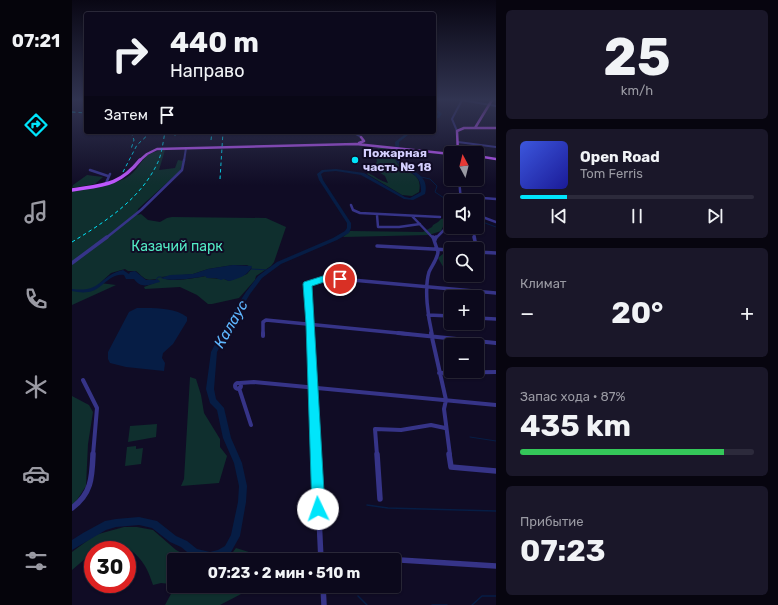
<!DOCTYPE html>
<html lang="ru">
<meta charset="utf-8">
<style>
body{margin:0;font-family:Rubik,sans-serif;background:#1a1729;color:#f1f3f6;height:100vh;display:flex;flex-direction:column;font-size:15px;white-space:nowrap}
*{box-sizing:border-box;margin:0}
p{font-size:13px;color:#9a9aa3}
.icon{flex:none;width:22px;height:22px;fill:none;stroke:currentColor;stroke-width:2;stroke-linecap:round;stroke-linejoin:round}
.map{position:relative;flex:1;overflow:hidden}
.side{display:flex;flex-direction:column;gap:10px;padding:10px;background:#07050f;width:282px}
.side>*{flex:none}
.guide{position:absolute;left:12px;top:12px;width:352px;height:122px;border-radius:4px;box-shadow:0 1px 3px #0004,0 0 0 1px #2c2a3b;background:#0c091c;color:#f1f3f6;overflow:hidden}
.needle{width:26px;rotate:353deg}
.controls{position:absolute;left:372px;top:146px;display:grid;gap:8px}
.controls a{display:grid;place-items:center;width:40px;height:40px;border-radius:4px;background:#0c091c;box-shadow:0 1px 3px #0004,0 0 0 1px #2c2a3b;font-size:20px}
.speed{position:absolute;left:12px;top:541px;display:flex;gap:8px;font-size:20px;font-weight:700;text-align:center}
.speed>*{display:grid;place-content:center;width:52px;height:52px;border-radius:50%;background:#0c091c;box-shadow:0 1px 3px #0004,0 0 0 1px #2c2a3b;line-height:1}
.speed .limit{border:6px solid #d22;background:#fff;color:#111}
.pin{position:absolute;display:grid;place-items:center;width:34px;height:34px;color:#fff;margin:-17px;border:2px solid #fff;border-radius:50%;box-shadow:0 1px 4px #0007}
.me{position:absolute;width:44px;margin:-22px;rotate:357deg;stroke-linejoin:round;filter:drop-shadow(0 0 3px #0008)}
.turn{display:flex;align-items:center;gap:14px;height:84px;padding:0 20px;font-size:18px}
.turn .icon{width:52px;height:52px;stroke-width:2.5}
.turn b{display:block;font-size:28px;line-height:34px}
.then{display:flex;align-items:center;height:38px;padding:0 20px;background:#0003;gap:8px;font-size:15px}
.big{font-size:30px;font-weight:700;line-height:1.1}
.side .widget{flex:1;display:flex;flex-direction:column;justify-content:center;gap:6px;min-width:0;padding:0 14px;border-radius:6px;background:#1a1729}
.side .dial{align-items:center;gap:0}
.dial b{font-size:52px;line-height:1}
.song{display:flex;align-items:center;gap:12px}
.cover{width:48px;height:48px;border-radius:6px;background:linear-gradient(135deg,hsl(230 70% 55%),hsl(240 70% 35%))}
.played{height:4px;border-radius:2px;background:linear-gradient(90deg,#00e5fb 20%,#2c2a3b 20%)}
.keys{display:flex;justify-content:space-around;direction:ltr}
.heat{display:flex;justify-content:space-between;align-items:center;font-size:22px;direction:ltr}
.charge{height:6px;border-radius:3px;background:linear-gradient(90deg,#34c759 87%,#2c2a3b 0)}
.trip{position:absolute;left:95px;top:553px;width:234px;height:40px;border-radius:4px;background:#0c091c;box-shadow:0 1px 3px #0004,0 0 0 1px #2c2a3b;font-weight:700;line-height:40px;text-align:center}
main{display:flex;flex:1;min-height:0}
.dock{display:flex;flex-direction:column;width:72px;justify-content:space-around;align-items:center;background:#05040b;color:#9a9aa3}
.dock .icon{width:28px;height:28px}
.dock .selected{color:#00e5fb}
.dock b{font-size:18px;color:#f1f3f6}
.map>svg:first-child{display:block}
.green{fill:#0f2f2e;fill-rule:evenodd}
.water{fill:#061d45}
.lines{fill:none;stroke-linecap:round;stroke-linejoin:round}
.stream-far1{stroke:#061d45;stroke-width:1}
.stream{stroke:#061d45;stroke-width:1.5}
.river{fill:#061d45;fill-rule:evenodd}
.minor-far4{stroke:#363488;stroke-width:2}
.minor-far3{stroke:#363488;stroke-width:2.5}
.minor-far2{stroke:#363488;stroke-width:3.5}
.minor-far1{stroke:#363488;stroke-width:4}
.minor{stroke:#363488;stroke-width:5.5}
.major-far1{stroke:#bf57ff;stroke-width:2.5}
.major{stroke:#bf57ff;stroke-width:3.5}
.rail{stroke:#00e5fb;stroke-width:1;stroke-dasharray:3.5 3;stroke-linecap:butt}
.route{fill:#00e5fb;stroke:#0095a3}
.poi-dot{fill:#00e5fb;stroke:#100c25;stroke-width:1.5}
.labels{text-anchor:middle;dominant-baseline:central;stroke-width:4;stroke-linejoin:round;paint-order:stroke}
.far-poi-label{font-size:12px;font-weight:bold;fill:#d5d0ff;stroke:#100c25;text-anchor:start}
.park-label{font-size:14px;fill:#52e9c2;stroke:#100c25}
.water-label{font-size:15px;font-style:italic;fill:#5eb6ff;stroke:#100c25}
</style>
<main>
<nav class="dock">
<b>07:21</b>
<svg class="icon selected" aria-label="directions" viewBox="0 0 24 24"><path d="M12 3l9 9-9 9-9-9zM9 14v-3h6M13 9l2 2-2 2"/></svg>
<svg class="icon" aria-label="music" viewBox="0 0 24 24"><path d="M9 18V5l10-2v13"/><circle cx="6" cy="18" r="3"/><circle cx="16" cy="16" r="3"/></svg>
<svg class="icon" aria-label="phone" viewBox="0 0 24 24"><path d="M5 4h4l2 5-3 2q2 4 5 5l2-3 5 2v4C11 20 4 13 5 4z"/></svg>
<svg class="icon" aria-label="climate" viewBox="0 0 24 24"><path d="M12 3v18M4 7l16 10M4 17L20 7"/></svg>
<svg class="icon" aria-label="car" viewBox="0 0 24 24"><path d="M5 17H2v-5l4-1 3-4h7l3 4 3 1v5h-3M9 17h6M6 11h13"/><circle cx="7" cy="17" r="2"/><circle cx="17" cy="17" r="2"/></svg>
<svg class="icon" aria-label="filters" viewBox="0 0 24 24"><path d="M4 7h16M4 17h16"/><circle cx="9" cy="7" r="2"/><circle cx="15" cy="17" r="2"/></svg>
</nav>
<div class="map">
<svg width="424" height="605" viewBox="0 0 424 605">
<rect width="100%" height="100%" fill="#100c25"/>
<path class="green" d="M305,147l18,3c-3,28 30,15 24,42l-7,4 -10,-1 -35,-21 1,-1c7,3 12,8 20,10l-3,-7 -6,-4 -4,-6 2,-5 -1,-3 4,-5z
M93,150l-6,20 16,-2 3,-8 5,1 -3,10 -42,38 -1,6 4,-1 7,6 12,2 7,-4 5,-1 94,1 20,9 -12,35 -3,4 -15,10 -1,4 -16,18 -27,6h-4l-11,-9 -17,-8 -35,2 -1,-2 13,-5 2,-2c-5,-2 -9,1 -13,-1 -3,-1 -7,-6 -10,-8h-8l-3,-2 -14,4 -11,10 16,2 -44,20v-114c17,-3 36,-5 52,-12 20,-10 14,-27 41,-29zM161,265h14l5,3 -5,6 -18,7 -5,-2 -17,-1 -1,-2c-11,2 -37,7 -45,1l32,-3 15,-5z
M15,175l16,2 -8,7 -23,4 1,-3z
M379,213v4l-6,5 -4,9 -12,4 -86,2 7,-6 73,1 9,-5 1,-2 5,-3 3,-3 4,-1z
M377,252l2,3 -2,5 2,3v6l-6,1 -7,-12 6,-5z
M118,377l6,2 5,16 3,18 16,26v8l7,9 -8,27 -38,3 3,-7z
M0,396l17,9 4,7 -5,32 -2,42 -11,17 -3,2z
M85,424l-1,13 -28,5 2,-16z
M64,446v3l7,-1 -2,16 -16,2 2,-19z
M52,527h13l16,3 23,20 19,10h-21v26h71l-2,7 -23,12h-55l7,-13 -2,-8 -9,-1 -8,2c-6,-19 -11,-26 -26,-38l-34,3v2l-21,18v-18l23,-17z
M164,548l26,8 -1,4h-40l9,-4z"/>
<path class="water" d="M161,265l19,1c-3,9 -14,13 -23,15l-5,-2 -3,1 -5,-2h-9l-2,-2c-8,2 -37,6 -44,2l9,-3 23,-1 15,-5z
M51,270l6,4 1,-2 5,-1 11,9h13l1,2c-10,2 -18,8 -26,-3h-8l-2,-4c-14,-3 -23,16 -36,17 -5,1 -11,0 -16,-1v-2c30,4 28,-14 51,-19z
M65,308c16,0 37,-1 50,9v4l-14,23 -10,9 -1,5 3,5 -1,8 -38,-4 -16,-4 -2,-4v-7l21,-40z"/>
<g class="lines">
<path class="stream-far1" d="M349,177l9,2 7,7 -2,6 15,10 1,7
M405,220l19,7
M179,269l18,1
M84,280l2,-3h3
M398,437l26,4"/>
<path class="stream" d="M295,505l21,3 108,3
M286,596l9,9
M360,605h15
M400,605l10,-9h14"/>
<path class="river" d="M362,107l8,7 -3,4 -5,1v-2l3,-1 1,-2 -4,-4z
M331,132h4l1,3 -9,7 1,19c11,11 30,13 25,33l-12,6 -9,-1 -43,-24 -25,-4 -12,1 -3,2 2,6 28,43v5l-2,5 -12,7 -56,24 -19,14 -12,16 -19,32 -14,26 -3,37 2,10 8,9 7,30 11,25 5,23 -1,16 -6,34 -9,16 -8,5 -7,3h-12l-9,-2 -3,-2 -11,-9 -11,-5 -18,-14 -13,-3 -23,2 -10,3 -34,20v-10l11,-7 22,-12 11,-2 23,-2 18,4 19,15 11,5 10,8 13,3 8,-2 7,-4 6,-11 7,-33 1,-16 -5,-23 -11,-25 -6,-28 -7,-7 -4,-14 5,-37 15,-29 20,-31 12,-16 19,-14 56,-24 12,-7 2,-3v-5l-28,-43 -2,-6 5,-4 14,-1 28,4 41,24 5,1 11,-6c1,-20 -14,-18 -25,-31l-1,-19 9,-7z"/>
<path class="minor-far4" d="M385,131l-5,-12 10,-19 34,6
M280,132l9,5
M386,142l38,5
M112,161l2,-13"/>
<path class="minor-far3" d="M18,170l18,6
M387,179l2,22
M34,183l4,-9
M388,198l9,-1 27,2
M279,205l2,5 7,3 80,4
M305,215l1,12h21l21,-3
M405,215l19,7
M340,216l21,22
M400,227l3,11
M34,238l35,-28 41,-40 2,-10
M364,238l11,-11"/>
<path class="minor-far2" d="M402,237l3,12
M363,240l1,-3
M305,246l74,4
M405,252l19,1
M0,263l35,-26
M356,315l23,1
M405,318l19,1
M191,334v-12l3,-2 142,14
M238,334l-2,-50 10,-4 12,-2 166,15
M360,334c-4,-17 -8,-45 -3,-62 3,-7 8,-12 9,-20l-5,-15"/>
<path class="minor-far1" d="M191,333v3
M238,333l6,122
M326,333l98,10
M359,333l15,67 -2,9 6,46
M367,373l57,-1
M11,380l14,28 -4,47
M163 386a3 3 0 1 1 6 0a3 3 0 1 1-6 0Z
M168,383l14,-1 242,23
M167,388l12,37
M305,455l-2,-26 26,1 30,-5 14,3"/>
<path class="minor" d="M244,454l5,106
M305,454l3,45
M377,454l2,13 45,4
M0,508c20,-15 20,-31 21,-54
M248,555l176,11
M251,586l1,19"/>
<path class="major-far1" d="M403,128l17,-28
M287,143l5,-2 -3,-4
M386,153l-1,-22 7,-3h32
M405,156l19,3
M67,161l8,-7 10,-5 199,-5 95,10"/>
<path class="major" d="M0,190c31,-5 47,-4 68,-30"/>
<path class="rail" d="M0,112l14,1
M59,132l3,8 -3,9
M103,132v5
M139,140l1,-8
M51,172l14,-27 14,-13
M148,179l3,-47
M0,242c33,-20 69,-43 86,-80 4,-9 5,-20 7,-30"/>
</g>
<linearGradient id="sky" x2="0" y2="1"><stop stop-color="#090714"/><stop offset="0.54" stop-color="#313451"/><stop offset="1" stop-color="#313451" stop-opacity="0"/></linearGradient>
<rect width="424" height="185" fill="url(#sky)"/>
<path class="route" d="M251,276h17l4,3 -4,3h-16l-12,4 13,223 -2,5 -5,2 -5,-2 -1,-5 -6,-185 -3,-40 1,-2z"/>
<circle class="poi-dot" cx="283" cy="160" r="4"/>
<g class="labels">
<g class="far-poi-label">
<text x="291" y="153">Пожарная<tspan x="291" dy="14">часть № 18</tspan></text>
</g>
<g class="park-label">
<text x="105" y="246">Казачий парк</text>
</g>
<g class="water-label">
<text transform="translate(159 324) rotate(-60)">Калаус</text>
</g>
</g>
</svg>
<div class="controls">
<a><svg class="needle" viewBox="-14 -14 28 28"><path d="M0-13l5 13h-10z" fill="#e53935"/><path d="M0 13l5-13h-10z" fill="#9a9aa3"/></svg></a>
<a><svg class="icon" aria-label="sound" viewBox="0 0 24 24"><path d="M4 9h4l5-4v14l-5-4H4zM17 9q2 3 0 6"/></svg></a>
<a><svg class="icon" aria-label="search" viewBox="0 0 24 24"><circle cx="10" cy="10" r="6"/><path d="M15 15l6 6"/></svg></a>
<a>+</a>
<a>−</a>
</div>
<div class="speed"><div class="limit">30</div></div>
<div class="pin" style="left:268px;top:279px;background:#d93025"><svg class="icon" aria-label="arrive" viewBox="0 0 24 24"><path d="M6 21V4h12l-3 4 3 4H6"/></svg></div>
<svg class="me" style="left:246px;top:509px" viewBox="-20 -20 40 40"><circle r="19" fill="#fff"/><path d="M0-13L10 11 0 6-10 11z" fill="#00e5fb"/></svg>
<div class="trip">07:23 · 2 мин · 510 m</div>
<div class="guide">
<div class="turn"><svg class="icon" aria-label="right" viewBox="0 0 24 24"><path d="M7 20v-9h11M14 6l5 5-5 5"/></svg><div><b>440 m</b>Направо</div></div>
<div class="then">Затем<svg class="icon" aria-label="arrive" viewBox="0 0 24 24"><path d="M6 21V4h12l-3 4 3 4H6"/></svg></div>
</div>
</div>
<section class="side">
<div class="widget dial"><b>25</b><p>km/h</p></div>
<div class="widget">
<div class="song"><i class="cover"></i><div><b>Open Road</b><p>Tom Ferris</p></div></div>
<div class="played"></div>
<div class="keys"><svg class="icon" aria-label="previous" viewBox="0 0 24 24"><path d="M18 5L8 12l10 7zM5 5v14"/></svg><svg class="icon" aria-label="pause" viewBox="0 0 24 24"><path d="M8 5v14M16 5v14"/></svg><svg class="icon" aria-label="next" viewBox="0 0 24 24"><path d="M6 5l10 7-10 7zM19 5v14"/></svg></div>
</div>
<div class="widget"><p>Климат</p>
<div class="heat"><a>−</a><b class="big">20°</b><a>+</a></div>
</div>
<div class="widget"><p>Запас хода · 87%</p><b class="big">435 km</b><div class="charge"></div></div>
<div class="widget"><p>Прибытие</p><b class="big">07:23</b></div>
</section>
</main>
